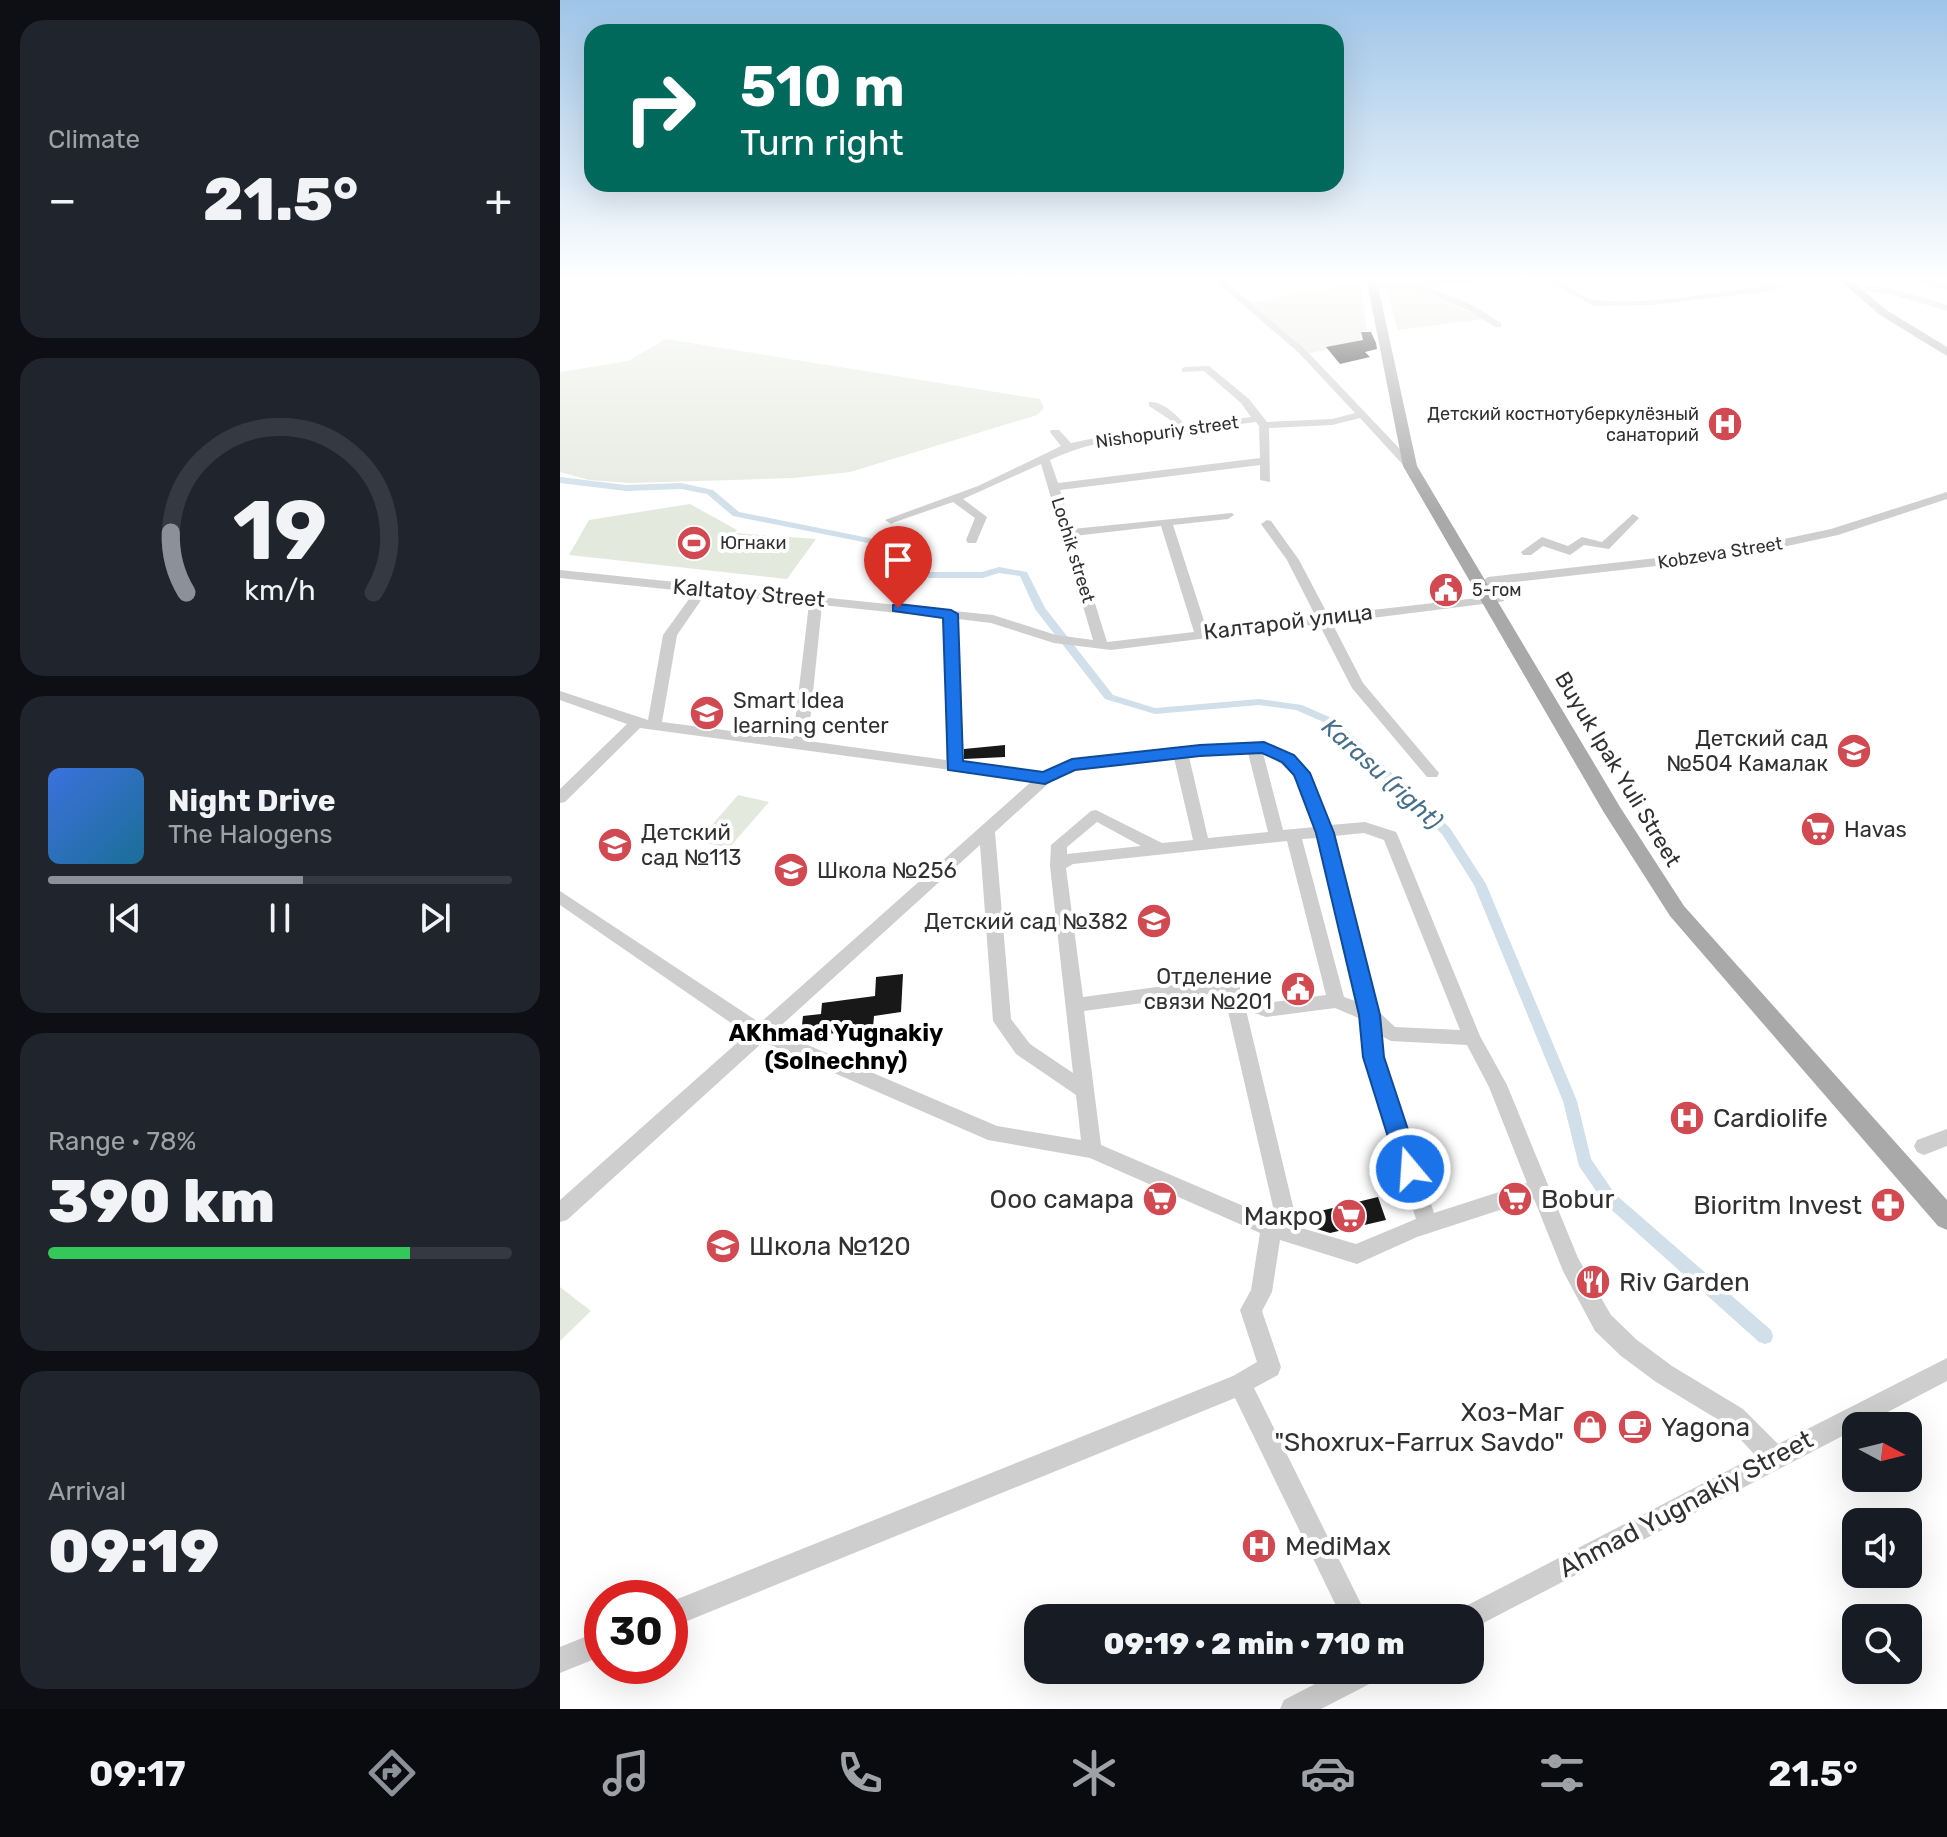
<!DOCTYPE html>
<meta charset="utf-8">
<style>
body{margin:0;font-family:Rubik,sans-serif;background:#20242c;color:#f1f3f6;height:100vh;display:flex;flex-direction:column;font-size:30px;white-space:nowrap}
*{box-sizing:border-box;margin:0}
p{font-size:26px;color:#9ea1a6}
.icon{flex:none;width:44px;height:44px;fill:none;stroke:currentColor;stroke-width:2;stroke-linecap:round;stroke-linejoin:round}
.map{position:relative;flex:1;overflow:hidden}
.side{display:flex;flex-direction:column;gap:20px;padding:20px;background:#0d0f14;width:560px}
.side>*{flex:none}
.guide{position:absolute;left:24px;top:24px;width:760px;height:168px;border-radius:24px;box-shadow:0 8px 32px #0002;background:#00695c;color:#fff;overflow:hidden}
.needle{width:52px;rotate:97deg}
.tools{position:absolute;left:1282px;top:1412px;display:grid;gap:16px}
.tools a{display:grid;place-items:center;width:80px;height:80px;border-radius:16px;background:#171b24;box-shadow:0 8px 32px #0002;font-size:40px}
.speed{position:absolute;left:24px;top:1580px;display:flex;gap:16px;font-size:40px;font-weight:700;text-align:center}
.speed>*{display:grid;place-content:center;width:104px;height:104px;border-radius:50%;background:#171b24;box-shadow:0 8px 32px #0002;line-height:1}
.speed .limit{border:12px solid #d22;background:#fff;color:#111}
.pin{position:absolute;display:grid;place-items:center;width:68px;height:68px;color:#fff;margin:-82px -34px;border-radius:50% 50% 50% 0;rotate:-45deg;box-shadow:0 0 8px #0007}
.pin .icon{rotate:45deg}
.me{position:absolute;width:88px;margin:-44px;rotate:342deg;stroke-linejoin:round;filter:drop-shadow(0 0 6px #0008)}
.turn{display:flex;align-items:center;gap:28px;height:168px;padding:0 24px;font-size:36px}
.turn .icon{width:104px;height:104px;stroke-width:2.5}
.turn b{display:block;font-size:56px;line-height:68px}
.big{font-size:60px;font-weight:800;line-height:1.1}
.side .tile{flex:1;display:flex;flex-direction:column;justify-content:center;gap:12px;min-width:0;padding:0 28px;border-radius:24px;background:#20242c}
.side .dial{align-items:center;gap:0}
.dial svg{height:208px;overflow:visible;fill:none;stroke:#363941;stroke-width:7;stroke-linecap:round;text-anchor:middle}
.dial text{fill:#f1f3f6;stroke:none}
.song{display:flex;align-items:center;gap:24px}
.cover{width:96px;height:96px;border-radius:12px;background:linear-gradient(135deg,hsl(220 70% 55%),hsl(200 70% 35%))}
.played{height:8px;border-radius:4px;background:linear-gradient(90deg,#8c9099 55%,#363941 55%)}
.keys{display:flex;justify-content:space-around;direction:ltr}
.heat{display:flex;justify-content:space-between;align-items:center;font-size:44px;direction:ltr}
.charge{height:12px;border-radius:6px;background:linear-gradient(90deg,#34c759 78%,#363941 0)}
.trip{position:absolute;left:464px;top:1604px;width:460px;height:80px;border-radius:24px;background:#171b24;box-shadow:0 8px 32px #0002;font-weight:800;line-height:80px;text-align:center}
.dock{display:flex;height:128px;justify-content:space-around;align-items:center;background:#090b0e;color:#9ea1a6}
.dock .icon{width:56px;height:56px}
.dock .active{color:#8c9099}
.dock b{font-size:36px;color:#f1f3f6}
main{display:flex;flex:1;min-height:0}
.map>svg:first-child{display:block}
.green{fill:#e4e9de}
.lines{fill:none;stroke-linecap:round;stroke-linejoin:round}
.canal{fill:#d0dfe9;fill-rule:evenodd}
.building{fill:#181818}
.minor{fill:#cecece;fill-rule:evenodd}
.major{fill:#a9a9a9;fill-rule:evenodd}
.route{fill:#1a73e8;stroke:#114b97;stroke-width:2}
.labels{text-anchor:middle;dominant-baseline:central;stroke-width:8;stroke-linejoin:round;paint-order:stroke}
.far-poi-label{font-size:18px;fill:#313131;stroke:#fff;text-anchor:start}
.far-street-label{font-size:18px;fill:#313131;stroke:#fff}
.street-label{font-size:22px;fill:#313131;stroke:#fff}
.poi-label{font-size:22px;fill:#313131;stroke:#fff;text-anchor:start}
.water-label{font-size:24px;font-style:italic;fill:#486f8a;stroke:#fff}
.neighbourhood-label{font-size:24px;font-weight:bold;fill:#000;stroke:#fff}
.near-poi-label{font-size:26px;fill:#313131;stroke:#fff;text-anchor:start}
.near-street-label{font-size:26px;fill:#313131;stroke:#fff}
</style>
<main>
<section class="side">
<div class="tile"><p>Climate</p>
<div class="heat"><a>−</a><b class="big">21.5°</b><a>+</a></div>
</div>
<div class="tile dial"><svg viewBox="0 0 100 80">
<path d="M14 69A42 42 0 1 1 86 69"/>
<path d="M14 69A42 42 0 0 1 8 46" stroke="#8c9099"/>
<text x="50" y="56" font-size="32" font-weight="700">19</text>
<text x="50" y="72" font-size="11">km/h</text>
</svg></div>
<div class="tile">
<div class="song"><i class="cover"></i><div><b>Night Drive</b><p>The Halogens</p></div></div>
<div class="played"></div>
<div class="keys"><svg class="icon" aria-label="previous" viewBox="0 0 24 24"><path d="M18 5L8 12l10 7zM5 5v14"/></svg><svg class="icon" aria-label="pause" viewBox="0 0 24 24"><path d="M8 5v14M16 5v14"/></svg><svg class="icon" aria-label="next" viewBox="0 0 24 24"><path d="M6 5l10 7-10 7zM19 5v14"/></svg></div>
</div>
<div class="tile"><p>Range · 78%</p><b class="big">390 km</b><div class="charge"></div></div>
<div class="tile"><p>Arrival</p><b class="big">09:19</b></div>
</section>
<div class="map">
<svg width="1387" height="1709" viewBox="0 0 1387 1709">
<rect width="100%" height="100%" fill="#fff"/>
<path class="green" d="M795,282l6,4 6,45h-6l-1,11 -50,11 -59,-50z
M855,287l70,32 -87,11 -12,-41z
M106,339l374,60 4,9 -7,7 -187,57 -56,6 -164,5 -41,-3 -29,-8v-100l68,-11z
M130,504l47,26 -3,3 82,6 -29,40 -218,-24 20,-35z
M178,795l31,7 -40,46 -31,-7z
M0,1287l31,24 -31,30z"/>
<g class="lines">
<path class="canal" d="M0,477l66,8 55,-2 32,7 26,22 135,27 20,19 36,14h52l17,-5 28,5 18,36 68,87 42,13 104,-9 43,6 34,15 114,108 36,56 91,217 14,58 24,35 156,136 2,6 -2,6 -6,2 -6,-2 -154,-138 -26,-38 -16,-65 -89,-216 -32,-51 -114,-110 -32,-14 -37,-5 -104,9 -50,-15 -70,-90 -15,-33 -21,-3 -16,5h-54l-41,-16 -20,-19 -135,-27 -26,-22 -26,-5 -55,2 -66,-8z"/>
</g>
<path class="building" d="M801,332h10l5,11 1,6 -12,3 5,5 -30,7 -14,-17 37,-7z
M445,745v12l-41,2v-10z
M343,974l-2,38 -27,4 -1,12 -52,7 -20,-1 2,-18 18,-2 1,-11 53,-7 1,-19z
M818,1197l8,23 -56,13 -13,-4 -5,-16z"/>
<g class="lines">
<path class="minor" d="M651,277h9l85,72 111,117 -10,2 -46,-50 -28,7 -63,3 1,54 -10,-2v-15l-200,25 12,39 160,-16 2,2 -6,4 -55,6 34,105 109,-13 -29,-57 -26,-36 6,-4 4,1 28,39 29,55 176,-20v6l-5,1 -167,21 31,60 76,90 -2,4h-10l-75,-89 -33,-64 -208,26 -57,-7 -63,-20 -33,-4 3,143 82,11 29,-14 108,-12 84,-4 29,13 13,13 24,56 35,-3 31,10 2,4 82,200 27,49 71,173 33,57 26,25 35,26 71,43 35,35 169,-86v23l-86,45h-5v3l-386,201v-12h-14l4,-9 296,-153 -29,-31 -71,-43 -35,-26 -26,-25 -32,-60 -29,-72 -117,38 -60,27 -77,-24 -8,52 -10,19 19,56 -3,8 -24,13 114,230h-26l-107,-220 -565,230v-26l563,-226 24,-14 -17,-52 11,-20 9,-57 -170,-75 -102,-18 -225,-98 -196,178 -7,2v-22l187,-166 -187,-129v-14l200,132 272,-242 -392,-53 -75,74 -5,1v-14l67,-65 -67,-24v-9l88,29 15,-85 31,-43 -134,-14v-8l433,45 63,20 37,5 -52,-176 -78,35 24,18 -11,26h-8l-2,-3 9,-22 -22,-16 -58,20 -4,2 -6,-4 93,-34 83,-40 -11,-14 1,-2h8l12,13 43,-9 61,-8 -6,-7 -20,-13v-4c14,-1 28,13 36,23l66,-8 -10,-14 -37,-32 -22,1v-4l3,-1 24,-1 40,33 18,23 65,-3 23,-6 -56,-60zM696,422l3,4 1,32 -202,25 -8,-23c58,-28 142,-30 206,-38zM601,526l33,106 -87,10 -33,-106zM146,593l103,11 -16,135 -131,-17 15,-87zM262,605l123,13 1,142 -138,-19zM688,753l20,79 -60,6 -19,-81zM703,753c37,18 38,38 52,74l-32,3zM614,758l19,82 -31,3 -66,-33 -5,1 -40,34 -1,21 23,207 -43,-29 -19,-25 -16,-187 55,-50 25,-13zM537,822l44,24 -74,8v-7zM804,833l20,7 76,190 -65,-3 -17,-16 -44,-175zM758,838l40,164 -14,-5 -42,-158zM727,841l39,154 -59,8 -25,-9 -4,-12 -15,-4 -140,19 -17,-129 7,-4zM420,845l13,176 23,33 60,41 5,45 -84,-14 -222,-95zM664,992l1,6 51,222 -175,-75 -17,-134zM775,1008l26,11 4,38 51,162 -60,25 -58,-17 -52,-217 20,7zM821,1036l10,5 76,4 22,42 38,96 -93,30 -51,-156z
M911,277h35l-4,3 -76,6 48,20 27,17v4h-6l-27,-17 -54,-23 -35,1 -4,-3 4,-3z
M981,277c21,0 36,21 56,23 48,6 120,-8 169,-14l-22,-9h12l26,10 -4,3 -126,15 -59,1z
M1344,277h14l29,7v6z
M1307,286l25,2 55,17v6l-56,-17 -27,-3v-4z
M1387,492v7l-109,36 -102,22 -248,28 -6,-4 6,-4 248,-28 95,-20z
M1073,514l6,4 -30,31 -25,-4 -14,10 -27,-9 -12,9h-8l-2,-3 21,-15 26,9 14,-9 20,5z
M1387,1129v17l-23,9 -7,-3 -3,-6 3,-6z
M42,1630v26l-42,17v-26z
M782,1670h41l-4,9 -58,30h-41l4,-9z"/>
<path class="major" d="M806,277h10l41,189 203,341 64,99 263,294v30l-9,-4 -268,-310 -67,-105 -200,-345z
M1276,277h11l41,34 59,36v9l-67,-41z"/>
</g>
<linearGradient id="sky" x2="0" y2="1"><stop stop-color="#9ec5e8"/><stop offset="0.54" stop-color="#fff"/><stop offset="1" stop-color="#fff" stop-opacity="0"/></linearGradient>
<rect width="1387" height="516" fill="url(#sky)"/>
<path class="route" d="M338,604l53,6 7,4 5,147 80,11 29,-13 128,-14 64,-3 30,13 16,18 24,60 46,182 4,42 37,112 -3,7 -8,3 -8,-3 -4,-7 -35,-112 -4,-42 -43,-182 -22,-58 -12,-13 -20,-9 -62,3 -125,14 -30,14 -97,-14 -5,-152 -50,-7v-6z"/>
<defs>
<g id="hospital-disc" transform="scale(1.8)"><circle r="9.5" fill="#d14a52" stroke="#fff"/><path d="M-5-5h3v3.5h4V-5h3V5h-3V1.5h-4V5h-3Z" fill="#fff"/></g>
<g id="stadium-disc" transform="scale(1.8)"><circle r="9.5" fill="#d14a52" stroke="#fff"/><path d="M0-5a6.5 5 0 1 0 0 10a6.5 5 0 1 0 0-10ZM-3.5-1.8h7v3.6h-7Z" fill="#fff"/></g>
<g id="civic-disc" transform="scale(1.8)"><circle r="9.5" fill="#d14a52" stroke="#fff"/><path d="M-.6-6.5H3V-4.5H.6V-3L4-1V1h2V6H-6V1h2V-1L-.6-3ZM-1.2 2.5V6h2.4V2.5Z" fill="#fff"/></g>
<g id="school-disc" transform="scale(1.8)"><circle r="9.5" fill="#d14a52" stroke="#fff"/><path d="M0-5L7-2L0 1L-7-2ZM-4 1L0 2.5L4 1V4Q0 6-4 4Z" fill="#fff"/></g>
<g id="supermarket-disc" transform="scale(1.8)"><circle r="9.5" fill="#d14a52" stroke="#fff"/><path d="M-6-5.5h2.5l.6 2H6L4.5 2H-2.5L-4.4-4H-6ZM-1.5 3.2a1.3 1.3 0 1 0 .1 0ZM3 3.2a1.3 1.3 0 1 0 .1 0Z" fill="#fff"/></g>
<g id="pharmacy-disc" transform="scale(1.8)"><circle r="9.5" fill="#d14a52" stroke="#fff"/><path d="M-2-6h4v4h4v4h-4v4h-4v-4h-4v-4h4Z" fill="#fff"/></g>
<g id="restaurant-disc" transform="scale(1.8)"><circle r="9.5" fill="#d14a52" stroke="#fff"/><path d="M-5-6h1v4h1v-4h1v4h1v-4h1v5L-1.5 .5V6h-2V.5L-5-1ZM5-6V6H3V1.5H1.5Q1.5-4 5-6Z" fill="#fff"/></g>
<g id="shop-disc" transform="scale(1.8)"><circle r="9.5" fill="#d14a52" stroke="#fff"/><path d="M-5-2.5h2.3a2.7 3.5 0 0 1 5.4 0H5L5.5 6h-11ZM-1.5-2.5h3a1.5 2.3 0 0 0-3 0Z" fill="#fff"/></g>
<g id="cafe-disc" transform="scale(1.8)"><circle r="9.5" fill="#d14a52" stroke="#fff"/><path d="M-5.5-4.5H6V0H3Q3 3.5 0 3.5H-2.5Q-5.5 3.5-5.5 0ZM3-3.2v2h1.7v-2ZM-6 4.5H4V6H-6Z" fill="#fff"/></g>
</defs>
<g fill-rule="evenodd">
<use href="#hospital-disc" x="1165" y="424"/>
<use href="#stadium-disc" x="134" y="543"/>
<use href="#civic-disc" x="886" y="590"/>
<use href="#school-disc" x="147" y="713"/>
<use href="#school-disc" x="1294" y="751"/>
<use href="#supermarket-disc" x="1258" y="829"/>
<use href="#school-disc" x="55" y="845"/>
<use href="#school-disc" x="231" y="870"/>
<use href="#school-disc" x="594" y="921"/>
<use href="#civic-disc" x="738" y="989"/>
<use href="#hospital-disc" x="1127" y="1118"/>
<use href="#supermarket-disc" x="600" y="1199"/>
<use href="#supermarket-disc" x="955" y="1199"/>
<use href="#pharmacy-disc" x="1328" y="1205"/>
<use href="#supermarket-disc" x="789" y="1216"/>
<use href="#school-disc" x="163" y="1246"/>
<use href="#restaurant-disc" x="1033" y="1282"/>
<use href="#shop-disc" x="1030" y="1427"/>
<use href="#cafe-disc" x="1075" y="1427"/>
<use href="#hospital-disc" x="699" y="1546"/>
</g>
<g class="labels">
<g class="far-poi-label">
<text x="1139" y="414" text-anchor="end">Детский костнотуберкулёзный<tspan x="1139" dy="21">санаторий</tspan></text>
<text x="160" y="543">Югнаки</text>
<text x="912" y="590">5-гом</text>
</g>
<g class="far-street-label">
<text transform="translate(607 432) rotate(-8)">Nishopuriy street</text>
<text transform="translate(513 550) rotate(73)">Lochik street</text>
<text transform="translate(1160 553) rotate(-9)">Kobzeva Street</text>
</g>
<g class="street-label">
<text transform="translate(189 593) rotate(5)">Kaltatoy Street</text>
<text transform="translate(728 622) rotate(-7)">Калтарой улица</text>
<text transform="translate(1058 769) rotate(59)">Buyuk Ipak Yuli Street</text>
</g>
<g class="poi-label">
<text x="173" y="700">Smart Idea<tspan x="173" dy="25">learning center</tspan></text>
<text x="1268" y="738" text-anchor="end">Детский сад<tspan x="1268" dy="25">№504 Камалак</tspan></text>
<text x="1284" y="829">Havas</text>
<text x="81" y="832">Детский<tspan x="81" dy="25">сад №113</tspan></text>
<text x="257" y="870">Школа №256</text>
<text x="568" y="921" text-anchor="end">Детский сад №382</text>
<text x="712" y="976" text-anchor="end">Отделение<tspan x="712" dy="25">связи №201</tspan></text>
</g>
<g class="water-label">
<text transform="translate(822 774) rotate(42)">Karasu (right)</text>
</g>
<g class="neighbourhood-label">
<text x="276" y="1033">AKhmad Yugnakiy<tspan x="276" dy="28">(Solnechny)</tspan></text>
</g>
<g class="near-poi-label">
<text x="1153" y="1118">Cardiolife</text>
<text x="574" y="1199" text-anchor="end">Ооо самара</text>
<text x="981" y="1199">Bobur</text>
<text x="1302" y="1205" text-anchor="end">Bioritm Invest</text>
<text x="763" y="1216" text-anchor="end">Макро</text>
<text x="189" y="1246">Школа №120</text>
<text x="1059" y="1282">Riv Garden</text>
<text x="1004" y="1412" text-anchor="end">Хоз-Маг<tspan x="1004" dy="30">"Shoxrux-Farrux Savdo"</tspan></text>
<text x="1101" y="1427">Yagona</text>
<text x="725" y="1546">MediMax</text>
</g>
<g class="near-street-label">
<text transform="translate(1126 1504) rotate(-28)">Ahmad Yugnakiy Street</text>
</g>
</g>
</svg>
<div class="tools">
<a><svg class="needle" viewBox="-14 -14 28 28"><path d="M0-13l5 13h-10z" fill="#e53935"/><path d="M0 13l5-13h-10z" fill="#9ea1a6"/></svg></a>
<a><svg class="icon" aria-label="sound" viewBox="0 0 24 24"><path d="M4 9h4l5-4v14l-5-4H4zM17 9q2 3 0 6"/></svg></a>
<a><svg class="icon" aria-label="search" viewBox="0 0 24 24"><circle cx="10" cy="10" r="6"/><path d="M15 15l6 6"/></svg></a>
</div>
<div class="speed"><div class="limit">30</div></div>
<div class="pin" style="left:338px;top:608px;background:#d93025"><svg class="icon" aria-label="arrive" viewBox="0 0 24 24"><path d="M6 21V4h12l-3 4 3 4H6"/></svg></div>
<svg class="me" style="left:850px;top:1169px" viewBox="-20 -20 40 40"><circle r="17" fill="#1a73e8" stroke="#fff" stroke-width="3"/><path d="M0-11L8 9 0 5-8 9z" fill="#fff"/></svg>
<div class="trip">09:19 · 2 min · 710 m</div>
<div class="guide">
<div class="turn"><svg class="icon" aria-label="right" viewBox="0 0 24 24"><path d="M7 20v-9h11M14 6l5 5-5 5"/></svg><div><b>510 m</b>Turn right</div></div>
</div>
</div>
</main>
<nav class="dock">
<b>09:17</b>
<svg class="icon active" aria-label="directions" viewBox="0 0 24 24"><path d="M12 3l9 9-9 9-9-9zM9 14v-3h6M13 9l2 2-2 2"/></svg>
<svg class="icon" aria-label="music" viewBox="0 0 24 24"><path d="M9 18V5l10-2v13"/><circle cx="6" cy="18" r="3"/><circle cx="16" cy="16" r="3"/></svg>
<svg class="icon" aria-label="phone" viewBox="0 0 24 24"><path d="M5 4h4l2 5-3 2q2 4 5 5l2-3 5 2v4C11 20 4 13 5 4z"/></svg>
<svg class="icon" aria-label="climate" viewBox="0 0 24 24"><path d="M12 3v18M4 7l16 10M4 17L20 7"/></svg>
<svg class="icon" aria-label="car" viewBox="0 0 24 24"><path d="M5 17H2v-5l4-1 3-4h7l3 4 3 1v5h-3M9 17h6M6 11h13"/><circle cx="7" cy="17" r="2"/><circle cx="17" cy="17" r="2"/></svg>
<svg class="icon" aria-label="filters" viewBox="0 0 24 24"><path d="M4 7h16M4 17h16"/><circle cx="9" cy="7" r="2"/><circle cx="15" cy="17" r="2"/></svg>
<b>21.5°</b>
</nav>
